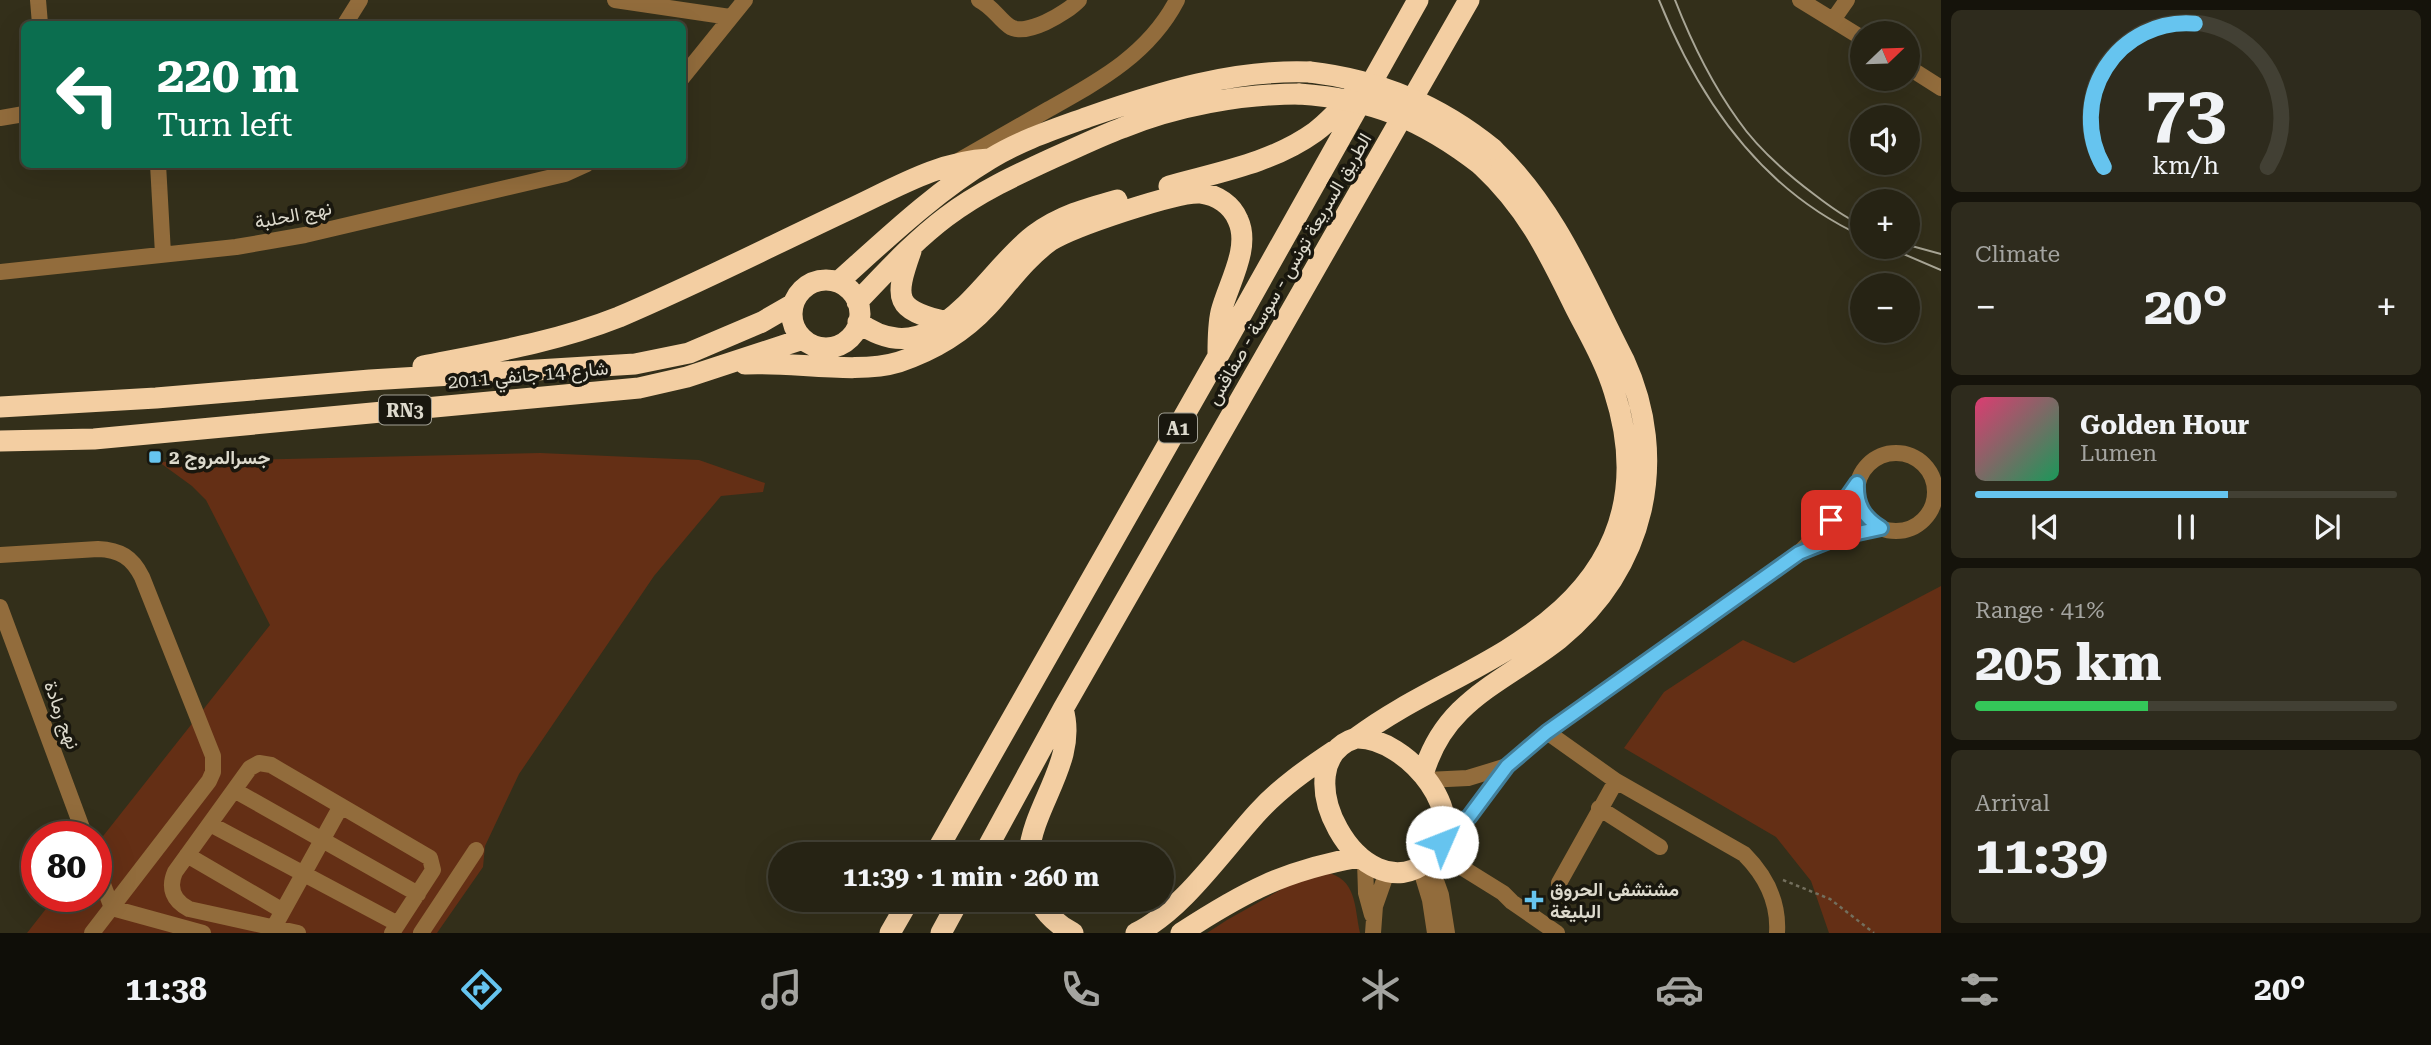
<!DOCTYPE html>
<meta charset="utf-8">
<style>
body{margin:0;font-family:"Roboto Serif",Vazirmatn,serif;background:#2e2b1d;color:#f1f3f6;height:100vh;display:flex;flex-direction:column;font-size:26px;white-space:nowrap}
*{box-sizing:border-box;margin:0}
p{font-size:23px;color:#a4a4a0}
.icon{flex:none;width:38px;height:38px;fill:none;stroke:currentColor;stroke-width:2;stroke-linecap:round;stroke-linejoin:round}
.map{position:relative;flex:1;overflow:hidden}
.side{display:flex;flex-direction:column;gap:10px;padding:10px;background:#15130b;width:490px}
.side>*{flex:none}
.guide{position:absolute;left:21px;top:21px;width:665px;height:147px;border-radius:10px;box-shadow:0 7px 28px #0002,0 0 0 2px #424034;background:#0b6e4f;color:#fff;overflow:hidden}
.needle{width:46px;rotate:67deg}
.controls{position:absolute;left:1850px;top:21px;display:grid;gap:14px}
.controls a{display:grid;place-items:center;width:70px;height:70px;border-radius:50%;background:#262314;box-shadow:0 7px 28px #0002,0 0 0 2px #424034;font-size:35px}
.speed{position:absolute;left:21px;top:821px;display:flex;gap:14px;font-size:35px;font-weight:700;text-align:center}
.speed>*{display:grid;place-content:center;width:91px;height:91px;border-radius:50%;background:#262314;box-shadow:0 7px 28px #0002,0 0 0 2px #424034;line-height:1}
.speed .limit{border:10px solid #d22;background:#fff;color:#111}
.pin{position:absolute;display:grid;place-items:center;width:60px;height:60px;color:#fff;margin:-30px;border-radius:14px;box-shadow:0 4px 10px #0006}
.me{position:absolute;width:77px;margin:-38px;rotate:46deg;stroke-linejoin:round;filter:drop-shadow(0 0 5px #0008)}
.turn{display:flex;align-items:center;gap:24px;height:147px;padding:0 21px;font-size:32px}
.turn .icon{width:91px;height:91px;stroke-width:2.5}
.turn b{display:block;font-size:49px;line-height:60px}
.big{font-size:52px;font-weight:700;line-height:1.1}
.side .widget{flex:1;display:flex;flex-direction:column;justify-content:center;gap:10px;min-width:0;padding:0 24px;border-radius:10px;background:#2e2b1d}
.side .dial{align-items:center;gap:0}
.dial svg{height:182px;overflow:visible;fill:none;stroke:#424034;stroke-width:7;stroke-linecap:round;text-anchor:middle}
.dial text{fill:#f1f3f6;stroke:none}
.song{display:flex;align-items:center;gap:21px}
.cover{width:84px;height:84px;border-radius:10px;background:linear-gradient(135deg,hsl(340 70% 55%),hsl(150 70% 35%))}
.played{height:7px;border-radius:4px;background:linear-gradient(90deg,#66c4ef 60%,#424034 60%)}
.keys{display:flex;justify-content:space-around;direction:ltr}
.heat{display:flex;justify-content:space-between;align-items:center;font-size:38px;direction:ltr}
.charge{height:10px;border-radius:5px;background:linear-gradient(90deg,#34c759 41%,#424034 0)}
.trip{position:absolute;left:768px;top:842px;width:406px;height:70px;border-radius:35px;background:#262314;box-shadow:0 7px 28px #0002,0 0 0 2px #424034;font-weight:700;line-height:70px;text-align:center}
.dock{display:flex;height:112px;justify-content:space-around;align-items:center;background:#0f0e08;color:#a4a4a0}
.dock .icon{width:49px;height:49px}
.dock .active{color:#66c4ef}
.dock b{font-size:32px;color:#f1f3f6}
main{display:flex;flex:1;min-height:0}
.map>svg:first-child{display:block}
.green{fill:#642f15}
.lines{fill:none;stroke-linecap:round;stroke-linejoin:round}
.path{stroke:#736f5d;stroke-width:2.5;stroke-dasharray:3.5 3.5;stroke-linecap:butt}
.minor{stroke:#926c3c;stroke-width:16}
.highway{stroke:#f3cea2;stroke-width:21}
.tram{stroke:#a9a696;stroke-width:2}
.highway-bridge{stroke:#f3cea2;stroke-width:21}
.route-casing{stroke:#427f9b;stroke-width:18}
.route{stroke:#66c4ef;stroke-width:12}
.poi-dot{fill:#66c4ef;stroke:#19170e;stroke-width:2.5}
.labels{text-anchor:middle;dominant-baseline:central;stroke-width:7;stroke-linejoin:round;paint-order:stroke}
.shield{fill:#19170e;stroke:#a2a094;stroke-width:2}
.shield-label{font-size:18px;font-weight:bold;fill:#dddacd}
.street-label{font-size:19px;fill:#dddacd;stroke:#19170e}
.poi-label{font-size:19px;font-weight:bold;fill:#dddacd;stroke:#19170e;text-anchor:start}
</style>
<main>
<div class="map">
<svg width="1941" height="933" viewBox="0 0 1941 933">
<rect width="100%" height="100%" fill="#332f1a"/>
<path class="green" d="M540,453l159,7 66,23 -2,9 -42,4 -67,80 -135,198 -34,72 -2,21 -46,66h-410l29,-37h40v-51l174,-220 -64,-125 -14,-14 -33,-24z
M1941,586v347h-112l-18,-52 -35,-44 -152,-89 40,-56 79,-52 51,23z
M1325,872c32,7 29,33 35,61h-153l20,-13 80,-45z"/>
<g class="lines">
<path class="path" d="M1783,880l47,19 44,34"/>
<path class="minor" d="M38,0l2,24
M615,0l115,17
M979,0c14,7 19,18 30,26 16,12 58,-13 70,-26
M1800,0l62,38
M1833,20l14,-20
M345,24l15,-24
M1908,67l33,21
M682,78l63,-78
M0,118l24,-4
M960,160c30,-17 59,-34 89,-51 50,-28 100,-55 128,-109
M158,164l5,90
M0,272l236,-25 69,-12 260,-61 22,-10
M1857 492a39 39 0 1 1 78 0a39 39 0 1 1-78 0Z
M1807,549l32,-12 42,-9
M0,555l98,-6c22,1 34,8 44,28l71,179v16l-4,9 -117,152
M0,607l85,229
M1547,732l69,49 128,73c22,22 35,48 33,79
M1427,780l41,-2 39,-12
M234,790l184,104
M1599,808l61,39
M210,824l188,100
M1445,831l24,-14 38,-51 40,-34 252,-179 32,-33 26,-37
M1437,852l66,41 9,9 45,31
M187,855l96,56
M1365,861l1,32 6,22
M1429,861l12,34 6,38
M96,866l16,42 91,25
M1420,867l10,33 5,33
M1559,883l57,-102
M274,927l67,-121
M298,933l-109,-24c-16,-8 -21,-21 -14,-37l75,-104 9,-5 12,2 159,93 3,12 -41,63
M421,933l55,-83
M1373,933l2,-27 12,-34"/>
<path class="highway" d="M1169,186c50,-14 103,-23 146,-54 16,-12 29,-27 42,-42
M911,251c-17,48 -17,59 36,71
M792 314a34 34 0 1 1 68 0a34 34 0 1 1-68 0Z
M838,282c48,-43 97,-90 152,-123 31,-19 65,-30 98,-42 72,-25 146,-48 222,-45
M857,302c29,-30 56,-60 89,-85 33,-25 70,-42 107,-59 23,-10 45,-21 69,-30 54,-22 119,-34 177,-34
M858,322c77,57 125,-49 176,-87 25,-19 54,-27 83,-35
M745,364c46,-3 112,11 154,-2 33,-11 65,-30 89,-56 20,-22 37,-47 62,-65 22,-14 127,-50 151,-48 16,2 31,12 37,27 13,28 -10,64 -17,92 -3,13 -3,28 -3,42
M423,366c66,-13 133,-24 196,-49 78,-33 154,-72 231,-108 45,-21 90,-48 139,-50
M0,407l156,-9 214,-18 265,-16 54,-11 73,-31 31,-18
M0,441l94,-2 545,-51 48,-11 116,-38
M1356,738c65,-49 145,-73 206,-129 65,-60 79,-135 52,-218 -9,-30 -26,-58 -40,-86 -27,-55 -47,-97 -93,-140
M1356,738c50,-2 122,82 72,123 -67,55 -149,-99 -72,-123z
M1423,775c21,-75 80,-92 136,-136 86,-70 111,-179 65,-279 -39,-76 -68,-151 -131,-211
M935,854l282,-496 201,-358
M984,854l79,-145 406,-709
M1029,854c4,-50 49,-93 34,-145
M1038,900c9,15 19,25 35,33
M890,933l19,-33
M941,933l18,-33
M1136,933c46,-22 88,-84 122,-121 22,-24 49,-43 76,-61
M1181,933c63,-41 104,-63 179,-76"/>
<path class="tram" d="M1659,0c40,100 103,190 203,236
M1675,0c16,41 37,84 63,120 20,29 49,54 77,75 13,10 26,20 41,27
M1908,245l33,9
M1887,247l54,23"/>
<path class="highway-bridge" d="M1310,72c70,8 129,33 183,77
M1299,94c74,5 124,26 182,71"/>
</g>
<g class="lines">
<g class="route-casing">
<path id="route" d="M1442,842l3,-11 24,-14 38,-51 40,-34 252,-179 40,-16 42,-9c-18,-11 -25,-24 -24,-45l-26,37"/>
</g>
<use href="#route" class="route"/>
</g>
<g class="poi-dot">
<rect x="148" y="450" width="14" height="14" rx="3.5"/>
<path d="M1530.5 889.5h7v7h7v7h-7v7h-7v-7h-7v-7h7z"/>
</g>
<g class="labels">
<g class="shield">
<rect x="379" y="395.5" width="52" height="29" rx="5"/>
<rect x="1159" y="413.5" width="38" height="29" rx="5"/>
</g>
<g class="shield-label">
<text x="405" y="410">RN3</text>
<text x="1178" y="428">A1</text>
</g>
<g class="street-label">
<text transform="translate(293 215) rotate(-11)">نهج الحلبة</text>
<text transform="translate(1289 269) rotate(-60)">الطريق السريعة تونس - سوسة - صفاقس</text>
<text transform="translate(528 375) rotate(-5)">شارع 14 جانفي 2011</text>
<text transform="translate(62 715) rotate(70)">نهج رمادة</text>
</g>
<g class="poi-label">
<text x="169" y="457">جسرالمروج 2</text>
<text x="1550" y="889">مشتشفى الحروق<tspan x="1550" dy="22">البليغة</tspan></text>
</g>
</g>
</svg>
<div class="controls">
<a><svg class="needle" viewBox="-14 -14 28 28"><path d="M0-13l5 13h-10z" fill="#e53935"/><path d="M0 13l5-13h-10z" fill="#a4a4a0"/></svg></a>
<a><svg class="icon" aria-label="sound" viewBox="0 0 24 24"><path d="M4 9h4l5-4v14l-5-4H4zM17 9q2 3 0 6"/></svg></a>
<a>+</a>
<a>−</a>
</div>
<div class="speed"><div class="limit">80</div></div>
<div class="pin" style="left:1831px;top:520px;background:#d93025"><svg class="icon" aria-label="arrive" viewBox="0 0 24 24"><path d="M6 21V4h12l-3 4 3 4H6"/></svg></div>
<svg class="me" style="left:1442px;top:842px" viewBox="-20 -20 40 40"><circle r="19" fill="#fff"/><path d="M0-13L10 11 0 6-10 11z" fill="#66c4ef"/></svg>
<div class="trip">11:39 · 1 min · 260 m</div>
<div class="guide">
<div class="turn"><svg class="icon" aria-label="left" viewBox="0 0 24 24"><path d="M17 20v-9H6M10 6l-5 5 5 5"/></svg><div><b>220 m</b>Turn left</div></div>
</div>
</div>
<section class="side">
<div class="widget dial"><svg viewBox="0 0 100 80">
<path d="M14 69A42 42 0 1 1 86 69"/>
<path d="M14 69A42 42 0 0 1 54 6" stroke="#66c4ef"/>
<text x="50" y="56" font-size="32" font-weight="700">73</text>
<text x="50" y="72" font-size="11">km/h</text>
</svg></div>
<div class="widget"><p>Climate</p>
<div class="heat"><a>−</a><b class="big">20°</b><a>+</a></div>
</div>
<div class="widget">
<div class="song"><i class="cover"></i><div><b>Golden Hour</b><p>Lumen</p></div></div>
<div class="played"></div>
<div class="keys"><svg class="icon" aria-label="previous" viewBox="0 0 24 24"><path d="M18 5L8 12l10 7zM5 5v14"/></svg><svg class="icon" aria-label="pause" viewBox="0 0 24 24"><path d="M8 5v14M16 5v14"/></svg><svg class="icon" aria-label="next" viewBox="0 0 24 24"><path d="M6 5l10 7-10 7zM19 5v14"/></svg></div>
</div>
<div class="widget"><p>Range · 41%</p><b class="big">205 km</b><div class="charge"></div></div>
<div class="widget"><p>Arrival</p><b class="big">11:39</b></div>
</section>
</main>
<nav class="dock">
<b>11:38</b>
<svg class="icon active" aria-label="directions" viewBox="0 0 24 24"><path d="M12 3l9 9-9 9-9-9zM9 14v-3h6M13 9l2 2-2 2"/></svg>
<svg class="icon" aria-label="music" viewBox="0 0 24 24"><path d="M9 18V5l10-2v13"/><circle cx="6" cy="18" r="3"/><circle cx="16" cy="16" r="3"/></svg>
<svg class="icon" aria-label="phone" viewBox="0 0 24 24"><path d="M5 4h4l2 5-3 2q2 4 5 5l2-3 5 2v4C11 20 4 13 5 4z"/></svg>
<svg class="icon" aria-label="climate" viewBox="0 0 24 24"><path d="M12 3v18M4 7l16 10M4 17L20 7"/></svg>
<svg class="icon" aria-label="car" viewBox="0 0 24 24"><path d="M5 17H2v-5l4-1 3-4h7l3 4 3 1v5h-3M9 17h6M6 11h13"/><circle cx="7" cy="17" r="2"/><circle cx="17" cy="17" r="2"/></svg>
<svg class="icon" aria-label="filters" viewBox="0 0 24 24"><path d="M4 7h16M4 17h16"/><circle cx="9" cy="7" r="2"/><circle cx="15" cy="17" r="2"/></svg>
<b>20°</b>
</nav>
